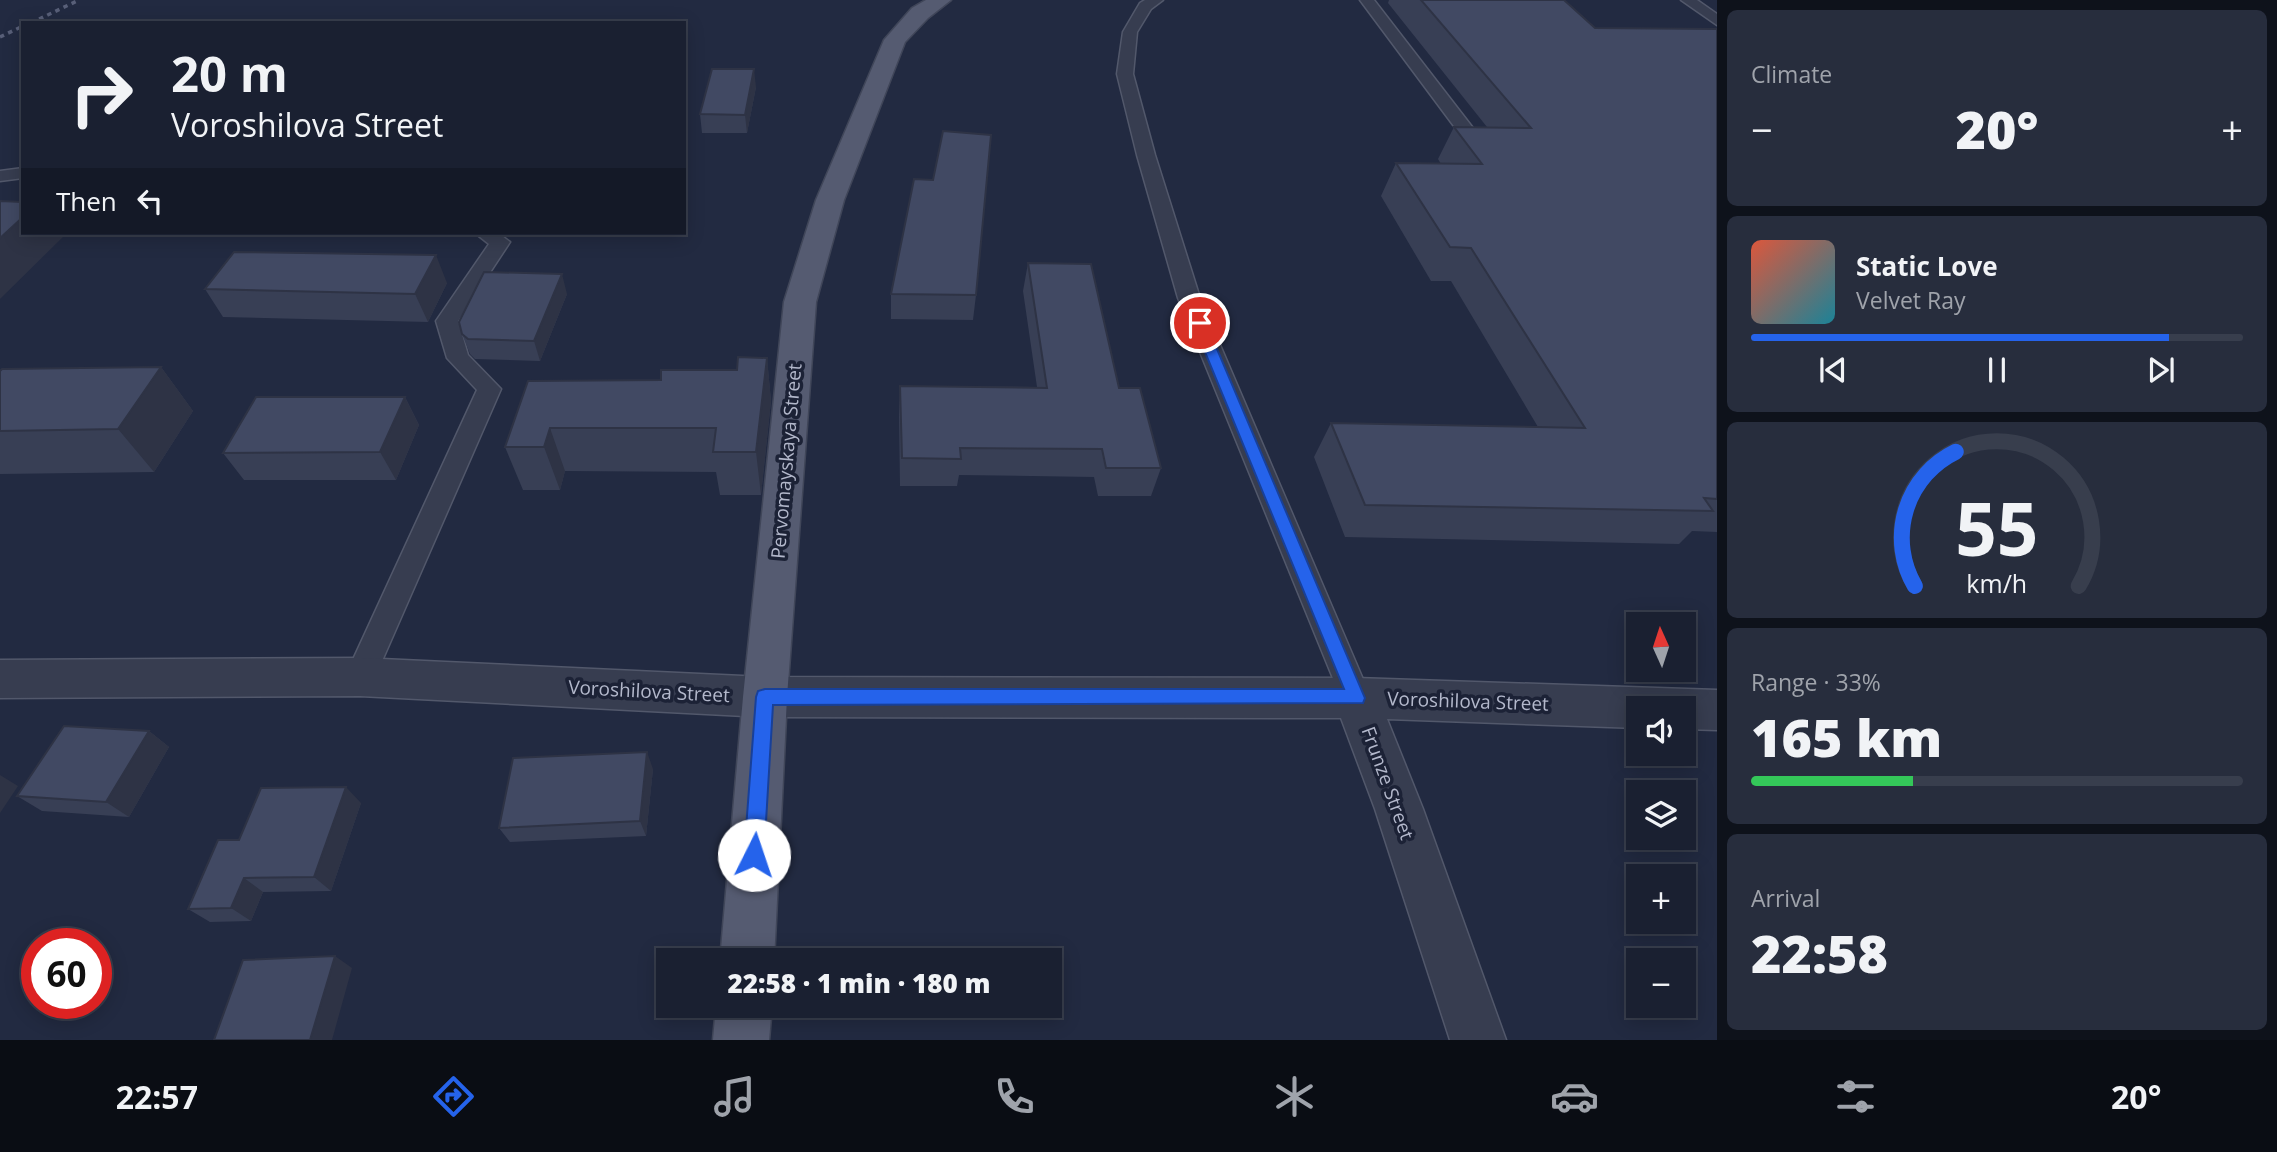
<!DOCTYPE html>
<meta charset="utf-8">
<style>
body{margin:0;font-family:"Open Sans",sans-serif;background:#272d3d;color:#f1f3f6;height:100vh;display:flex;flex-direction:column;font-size:26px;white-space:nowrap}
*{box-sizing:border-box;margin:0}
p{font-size:23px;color:#9fa3ab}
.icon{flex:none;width:38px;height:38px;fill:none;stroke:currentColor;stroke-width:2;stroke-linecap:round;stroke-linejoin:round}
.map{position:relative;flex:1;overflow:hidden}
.details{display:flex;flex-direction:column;gap:10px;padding:10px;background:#0e121b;width:560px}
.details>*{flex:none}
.top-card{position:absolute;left:21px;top:21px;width:665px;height:214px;border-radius:0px;box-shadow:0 4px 18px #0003,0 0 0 2px #383e4d;background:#1a2031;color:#f1f3f6;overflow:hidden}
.needle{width:46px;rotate:357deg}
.fabs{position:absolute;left:1626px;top:612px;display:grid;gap:14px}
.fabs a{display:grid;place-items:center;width:70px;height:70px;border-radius:0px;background:#1a2031;box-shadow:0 4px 18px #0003,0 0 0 2px #383e4d;font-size:35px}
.speed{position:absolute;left:21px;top:928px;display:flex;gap:14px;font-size:35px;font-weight:700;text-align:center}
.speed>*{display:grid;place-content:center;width:91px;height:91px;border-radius:50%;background:#1a2031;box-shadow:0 4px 18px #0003,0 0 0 2px #383e4d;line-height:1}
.speed .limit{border:10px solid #d22;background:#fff;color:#111}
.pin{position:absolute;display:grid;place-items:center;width:60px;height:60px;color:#fff;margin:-30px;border:4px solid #fff;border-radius:50%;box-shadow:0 2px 7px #0007}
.me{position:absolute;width:77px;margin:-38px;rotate:4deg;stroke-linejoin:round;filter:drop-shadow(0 0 5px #0008)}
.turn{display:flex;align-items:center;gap:24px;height:147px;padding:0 35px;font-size:32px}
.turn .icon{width:91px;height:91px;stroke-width:2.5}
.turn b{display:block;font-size:49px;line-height:60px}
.then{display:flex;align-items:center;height:66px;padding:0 35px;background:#0003;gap:14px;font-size:26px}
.big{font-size:52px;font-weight:800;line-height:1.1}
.details .card{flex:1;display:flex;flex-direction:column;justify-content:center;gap:10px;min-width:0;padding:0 24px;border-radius:10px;background:#272d3d}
.details .dial{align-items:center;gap:0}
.dial svg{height:182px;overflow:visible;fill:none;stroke:#383e4d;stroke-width:7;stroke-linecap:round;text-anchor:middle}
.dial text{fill:#f1f3f6;stroke:none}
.song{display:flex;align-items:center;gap:21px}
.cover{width:84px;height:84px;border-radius:10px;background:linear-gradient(135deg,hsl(10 70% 55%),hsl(190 70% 35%))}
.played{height:7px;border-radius:4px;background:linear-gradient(90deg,#2563eb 85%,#383e4d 85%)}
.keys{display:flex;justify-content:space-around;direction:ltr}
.heat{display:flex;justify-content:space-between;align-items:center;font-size:38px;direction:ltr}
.charge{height:10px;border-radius:5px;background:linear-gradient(90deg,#34c759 33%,#383e4d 0)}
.trip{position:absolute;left:656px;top:948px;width:406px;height:70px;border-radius:0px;background:#1a2031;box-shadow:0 4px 18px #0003,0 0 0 2px #383e4d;font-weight:800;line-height:70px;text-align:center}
.tabs{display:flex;height:112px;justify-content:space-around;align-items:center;background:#0a0d14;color:#9fa3ab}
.tabs .icon{width:49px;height:49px}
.tabs .current{color:#2563eb}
.tabs b{font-size:32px;color:#f1f3f6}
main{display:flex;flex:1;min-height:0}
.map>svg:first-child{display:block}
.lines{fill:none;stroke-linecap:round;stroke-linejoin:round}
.service-casing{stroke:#52586b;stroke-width:3}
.minor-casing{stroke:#52586b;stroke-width:3}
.primary-casing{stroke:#404659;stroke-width:3}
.service{fill:#373d50;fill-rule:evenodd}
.minor{fill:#373d50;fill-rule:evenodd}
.primary{fill:#555b71;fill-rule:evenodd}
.rail{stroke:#585f78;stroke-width:3.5;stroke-dasharray:4.5 4.5;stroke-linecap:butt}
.wall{fill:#383f55}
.shaded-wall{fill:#2e3345}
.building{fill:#414963;stroke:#2e3345;stroke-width:2}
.route{fill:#2563eb;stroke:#184099;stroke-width:2}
.labels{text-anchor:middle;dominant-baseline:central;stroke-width:7;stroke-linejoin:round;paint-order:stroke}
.street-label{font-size:19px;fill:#b3b8cb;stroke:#1c2236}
</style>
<main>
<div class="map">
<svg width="1717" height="1040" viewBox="0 0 1717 1040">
<rect width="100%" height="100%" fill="#222a41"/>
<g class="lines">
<g class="service-casing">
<path id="service" d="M1145,0h18l-12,9 -14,23 -4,42 22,81 45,143 171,400 -4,10 -11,3 -11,-3 -4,-10 -163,-400 -41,-143 -20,-81 6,-42 17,-29z
M1360,0h14l109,141 3,4 -3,4h-12z
M1681,0h16l20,14v11z
M23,168v10l-23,3v-10z
M475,233h23l12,9 -52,79 10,34 33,34 -126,288 -4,9 -11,4 -11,-4 -4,-9 132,-287 -30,-32 -11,-37 53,-77z"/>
</g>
<g class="minor-casing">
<path id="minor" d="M360,658l405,19 591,1 361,12v40l-33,-1v-20h-46v19l-251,-9 36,90 83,231h-56l-75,-231 -34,-91 -576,-1 -405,-21 -360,2v-38z"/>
</g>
<g class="primary-casing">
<path id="primary" d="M926,0h25l-23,18 -23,24 -61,158 -28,102 -29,395 -13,264h-54l23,-264 41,-395 32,-102 68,-160 28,-32z
M716,1006h56l-3,34h-56z"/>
</g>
<use href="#service" class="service"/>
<use href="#minor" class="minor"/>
<use href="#primary" class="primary"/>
<path class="rail" d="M31,23l48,-23
M0,37l23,-11"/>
</g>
<path class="wall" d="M1389,0h175l31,28 122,1v503l-25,-1 -13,13 -334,-7 -31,-80 17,-34 207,4 -87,-146h-20l-50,-85 15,-33 45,1 -3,-5 16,-32h33l-99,-124z
M756,87l-9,46h-45l-2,-19z
M1028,263l91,125 42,80 -10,28h-53l-4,-19 -135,-2 -2,11h-57l-1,-72 1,-28 137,1 -14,-96z
M447,283l-19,39 -205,-5 -18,-28z
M567,294l-27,67 -65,-2 -5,-5 -8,-20z
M891,294l85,1 -3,25 -82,-1z
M767,358l4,43 -10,94h-41l-4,-23 -151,-1 -5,19h-37l-18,-43 156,-67 76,-10z
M161,367l32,44 -39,61 -154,2v-103z
M405,397l14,28 -23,55h-152l-21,-27z
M149,731l20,16 -40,70 -87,-6 -25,-15z
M653,769l-7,67 -136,6 -11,-14z
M361,803l-30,88 -68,1 -12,29 -41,1 -22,-13 51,-69z"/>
<path class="shaded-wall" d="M754,69l2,18 -9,46 -2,-18z
M23,217v16h39l2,3 -64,63v-61z
M436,255l11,28 -19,39 -13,-28z
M562,274l5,20 -27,67 -6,-20z
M767,358l4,43 -10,94 -5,-43z
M161,367l32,44 -39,61 -36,-43z
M405,397l14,28 -23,55 -16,-28z
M550,428l15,43 -5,19 -16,-43z
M149,731l20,16 -40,70 -23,-15z
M647,752l6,17 -7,67 -6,-15z
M0,775l18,11 -18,27z
M346,787l15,16 -30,88 -17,-14z
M244,878l19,14 -12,29 -20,-13z
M335,956l17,12 -20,72h-22z"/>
<path class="building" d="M1421,0h143l31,28 122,1v470l-13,-1 9,13 -348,-6 -34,-82 254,5 -114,-180 -21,-1 -54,-84 86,1 -28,-37 77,1z
M712,69h42l-9,46 -45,-1z
M943,131l48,4 -15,160 -85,-1 23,-115 19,1z
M0,201l23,1v15l-23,21z
M234,252l202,3 -21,39 -210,-5z
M1028,263l63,1 28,124h21l21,80h-55l-4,-19 -142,-1 1,11 -59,-1 -2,-72 147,2z
M484,272l78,2 -28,67 -66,-2 -6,-5 -3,-12z
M738,357l29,1 -11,94h-43l3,-24h-166l-6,19h-39l23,-66 133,-1v-10h76z
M161,367l-43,62 -118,2v-60l2,-2z
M256,397h149l-25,55 -157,1z
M64,726l85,5 -43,71 -89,-6z
M647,752l-7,69 -141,7 14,-70z
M346,787l-32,90 -70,1 -13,30 -43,1 30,-69h21l22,-52z
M335,956l-25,84h-96l29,-80z"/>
<path class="route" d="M1195,320l11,3 159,375 -2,5 -590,2 -9,150 -3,7 -7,3 -7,-3 -3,-7 12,-158 2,-6 7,-2h579l-151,-366z"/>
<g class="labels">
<g class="street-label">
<text transform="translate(786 461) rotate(-85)">Pervomayskaya Street</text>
<text transform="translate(649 691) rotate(3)">Voroshilova Street</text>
<text transform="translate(1468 701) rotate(2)">Voroshilova Street</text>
<text transform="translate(1388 783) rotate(70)">Frunze Street</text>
</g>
</g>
</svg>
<div class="fabs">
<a><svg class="needle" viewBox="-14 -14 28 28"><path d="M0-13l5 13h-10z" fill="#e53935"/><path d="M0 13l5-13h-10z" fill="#9fa3ab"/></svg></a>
<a><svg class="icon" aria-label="sound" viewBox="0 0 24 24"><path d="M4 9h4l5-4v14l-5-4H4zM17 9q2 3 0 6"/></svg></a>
<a><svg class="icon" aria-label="layers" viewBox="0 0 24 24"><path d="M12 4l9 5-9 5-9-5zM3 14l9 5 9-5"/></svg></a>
<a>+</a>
<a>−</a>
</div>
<div class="speed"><div class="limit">60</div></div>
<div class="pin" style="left:1200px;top:323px;background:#d93025"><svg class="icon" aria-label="arrive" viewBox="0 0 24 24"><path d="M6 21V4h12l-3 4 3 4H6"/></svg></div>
<svg class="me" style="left:754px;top:855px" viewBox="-20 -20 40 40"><circle r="19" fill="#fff"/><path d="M0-13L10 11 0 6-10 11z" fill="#2563eb"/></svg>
<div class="trip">22:58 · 1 min · 180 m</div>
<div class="top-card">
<div class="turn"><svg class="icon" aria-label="right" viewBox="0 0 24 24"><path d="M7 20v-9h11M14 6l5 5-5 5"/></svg><div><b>20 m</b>Voroshilova Street</div></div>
<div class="then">Then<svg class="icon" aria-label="left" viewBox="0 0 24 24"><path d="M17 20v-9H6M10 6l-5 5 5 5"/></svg></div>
</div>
</div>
<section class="details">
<div class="card"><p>Climate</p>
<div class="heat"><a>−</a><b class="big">20°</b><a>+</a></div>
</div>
<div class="card">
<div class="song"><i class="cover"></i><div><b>Static Love</b><p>Velvet Ray</p></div></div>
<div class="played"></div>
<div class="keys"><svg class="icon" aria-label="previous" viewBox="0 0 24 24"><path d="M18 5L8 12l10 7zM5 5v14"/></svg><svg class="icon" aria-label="pause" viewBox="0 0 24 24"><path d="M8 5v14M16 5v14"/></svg><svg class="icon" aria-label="next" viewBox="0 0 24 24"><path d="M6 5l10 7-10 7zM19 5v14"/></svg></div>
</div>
<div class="card dial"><svg viewBox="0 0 100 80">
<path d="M14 69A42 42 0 1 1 86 69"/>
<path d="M14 69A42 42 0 0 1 32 10" stroke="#2563eb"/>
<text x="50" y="56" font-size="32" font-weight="700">55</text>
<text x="50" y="72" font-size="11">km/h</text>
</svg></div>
<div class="card"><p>Range · 33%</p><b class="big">165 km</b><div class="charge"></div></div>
<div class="card"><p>Arrival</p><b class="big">22:58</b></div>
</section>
</main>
<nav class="tabs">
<b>22:57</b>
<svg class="icon current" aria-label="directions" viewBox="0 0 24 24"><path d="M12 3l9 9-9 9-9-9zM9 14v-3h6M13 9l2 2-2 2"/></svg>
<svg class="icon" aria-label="music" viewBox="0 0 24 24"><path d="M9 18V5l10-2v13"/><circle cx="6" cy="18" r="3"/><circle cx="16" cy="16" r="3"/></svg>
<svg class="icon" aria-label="phone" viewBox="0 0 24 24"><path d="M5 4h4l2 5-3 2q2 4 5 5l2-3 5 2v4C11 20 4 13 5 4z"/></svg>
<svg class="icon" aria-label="climate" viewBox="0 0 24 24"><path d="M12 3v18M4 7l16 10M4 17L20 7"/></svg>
<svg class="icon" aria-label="car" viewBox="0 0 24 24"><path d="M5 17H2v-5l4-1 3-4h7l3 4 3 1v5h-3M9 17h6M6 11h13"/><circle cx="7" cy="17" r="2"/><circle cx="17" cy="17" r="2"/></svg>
<svg class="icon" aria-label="filters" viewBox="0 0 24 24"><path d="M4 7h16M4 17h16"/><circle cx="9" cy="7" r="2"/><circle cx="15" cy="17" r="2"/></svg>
<b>20°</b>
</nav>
